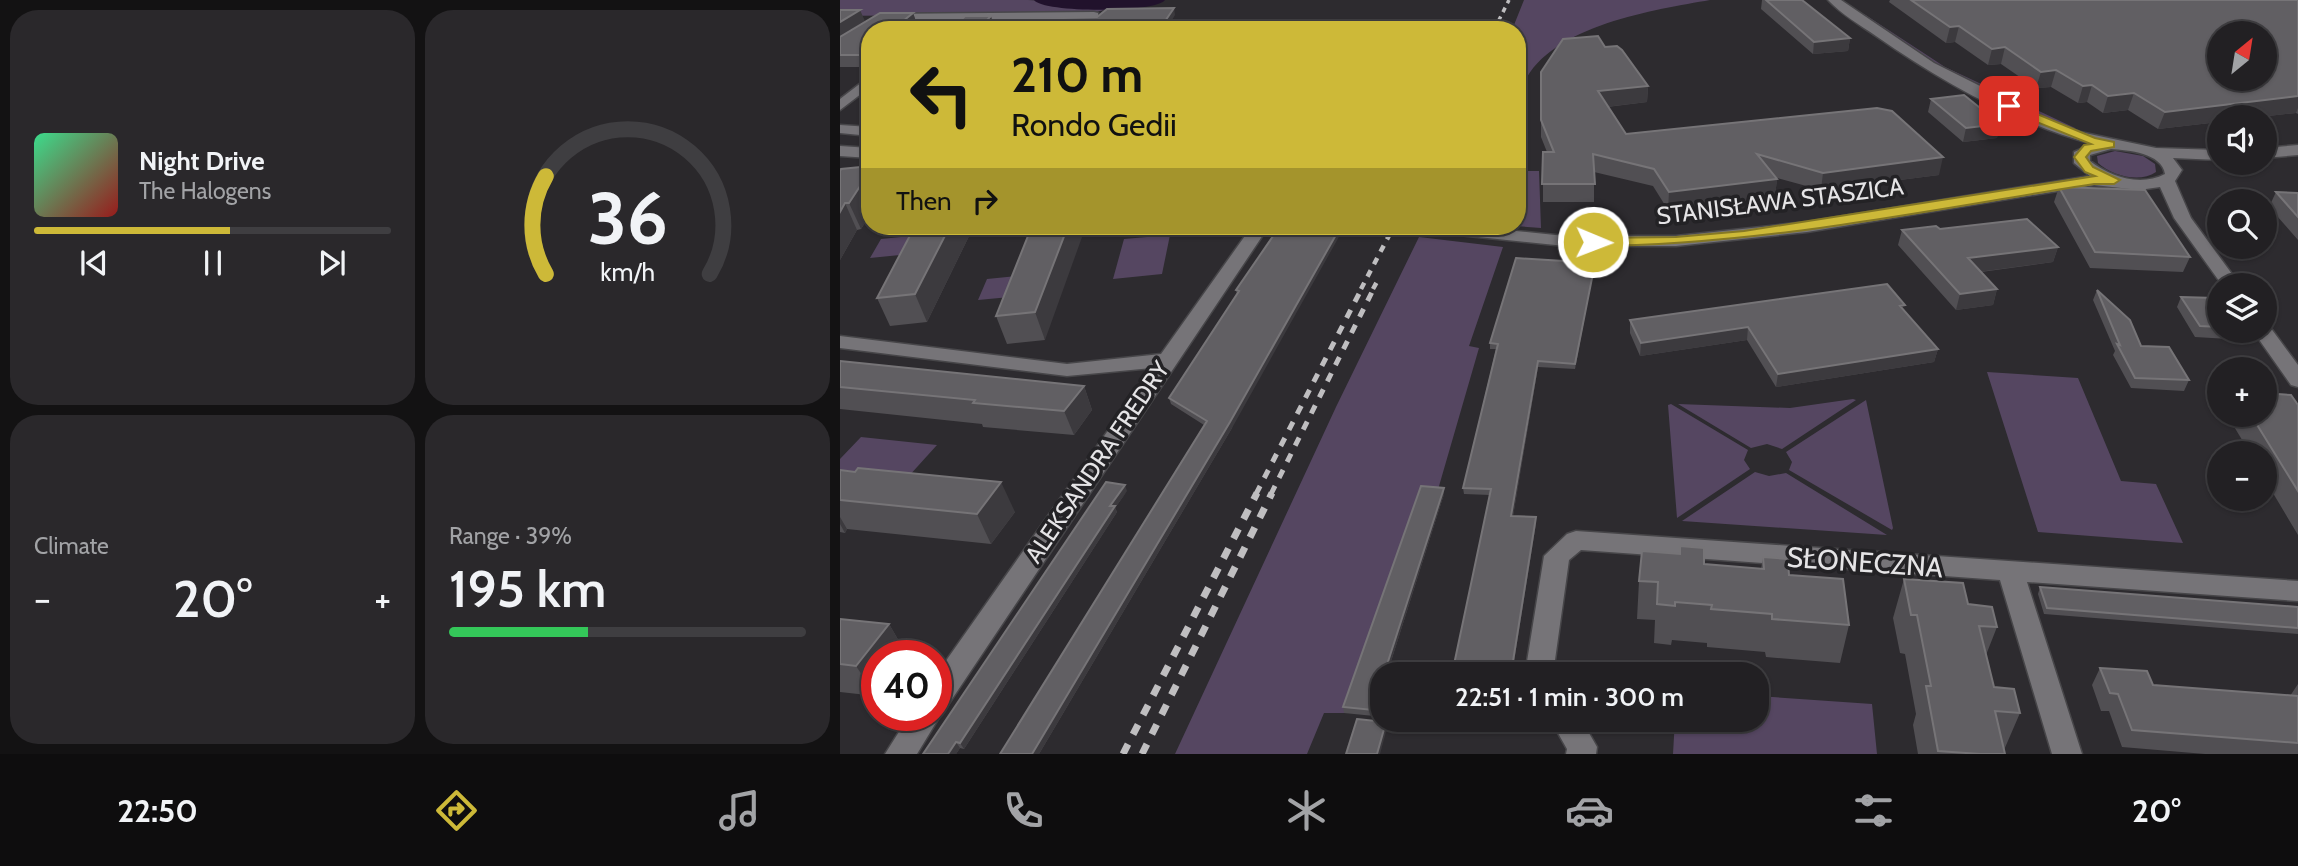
<!DOCTYPE html>
<meta charset="utf-8">
<style>
body{margin:0;font-family:Cabin,sans-serif;background:#2a282b;color:#f1f3f6;height:100vh;display:flex;flex-direction:column;font-size:26px;white-space:nowrap}
*{box-sizing:border-box;margin:0}
p{font-size:23px;color:#a2a3a6}
.icon{flex:none;width:38px;height:38px;fill:none;stroke:currentColor;stroke-width:2;stroke-linecap:round;stroke-linejoin:round}
.map{position:relative;flex:1;overflow:hidden}
.sheet{display:flex;flex-direction:column;gap:10px;padding:10px;background:#131213;width:840px}
.sheet>*{flex:none}
.top-card{position:absolute;left:21px;top:21px;width:665px;height:214px;border-radius:28px;box-shadow:0 2px 5px #0004,0 0 0 2px #3f3e41;background:#cdb938;color:#111;overflow:hidden}
.needle{width:46px;rotate:30deg}
.controls{position:absolute;left:1367px;top:21px;display:grid;gap:14px}
.controls a{display:grid;place-items:center;width:70px;height:70px;border-radius:50%;background:#222023;box-shadow:0 2px 5px #0004,0 0 0 2px #3f3e41;font-size:35px}
.speed{position:absolute;left:21px;top:640px;display:flex;gap:14px;font-size:35px;font-weight:700;text-align:center}
.speed>*{display:grid;place-content:center;width:91px;height:91px;border-radius:50%;background:#222023;box-shadow:0 2px 5px #0004,0 0 0 2px #3f3e41;line-height:1}
.speed .limit{border:10px solid #d22;background:#fff;color:#111}
.pin{position:absolute;display:grid;place-items:center;width:60px;height:60px;color:#fff;margin:-30px;border-radius:14px;box-shadow:0 4px 10px #0006}
.me{position:absolute;width:77px;margin:-38px;rotate:91deg;stroke-linejoin:round;filter:drop-shadow(0 0 5px #0008)}
.turn{display:flex;align-items:center;gap:24px;height:147px;padding:0 35px;font-size:32px}
.turn .icon{width:91px;height:91px;stroke-width:2.5}
.turn b{display:block;font-size:49px;line-height:60px}
.then{display:flex;align-items:center;height:66px;padding:0 35px;background:#0003;gap:14px;font-size:26px}
.big{font-size:52px;font-weight:600;line-height:1.1}
.sheet .widget{flex:1;display:flex;flex-direction:column;justify-content:center;gap:10px;min-width:0;padding:0 24px;border-radius:28px;background:#2a282b}
.sheet .dial{align-items:center;gap:0}
.dial svg{height:182px;overflow:visible;fill:none;stroke:#3f3e41;stroke-width:7;stroke-linecap:round;text-anchor:middle}
.dial text{fill:#f1f3f6;stroke:none}
.song{display:flex;align-items:center;gap:21px}
.cover{width:84px;height:84px;border-radius:10px;background:linear-gradient(135deg,hsl(150 70% 55%),hsl(0 70% 35%))}
.played{height:7px;border-radius:4px;background:linear-gradient(90deg,#cdb938 55%,#3f3e41 55%)}
.keys{display:flex;justify-content:space-around;direction:ltr}
.heat{display:flex;justify-content:space-between;align-items:center;font-size:38px;direction:ltr}
.charge{height:10px;border-radius:5px;background:linear-gradient(90deg,#34c759 39%,#3f3e41 0)}
.sheet .tiles{flex:1;display:grid;gap:10px;grid-template-columns:repeat(2,1fr)}
.trip{position:absolute;left:530px;top:662px;width:399px;height:70px;border-radius:28px;background:#222023;box-shadow:0 2px 5px #0004,0 0 0 2px #3f3e41;font-weight:600;line-height:70px;text-align:center}
.tabs{display:flex;height:112px;justify-content:space-around;align-items:center;background:#0e0d0e;color:#a2a3a6}
.tabs .icon{width:49px;height:49px}
.tabs .selected{color:#cdb938}
.tabs b{font-size:32px;color:#f1f3f6}
main{display:flex;flex:1;min-height:0}
.map>svg:first-child{display:block}
.green{fill:#554661}
.lines{fill:none;stroke-linecap:round;stroke-linejoin:round}
.river{fill:#21122c;fill-rule:evenodd}
.minor-casing{stroke:#474649;stroke-width:3}
.minor{fill:#767478;fill-rule:evenodd}
.rail-far3{stroke:#bfbec0;stroke-width:3.5;stroke-dasharray:5 5;stroke-linecap:butt}
.rail-far2{stroke:#bfbec0;stroke-width:4.5;stroke-dasharray:7 7;stroke-linecap:butt}
.rail-far1{stroke:#bfbec0;stroke-width:5;stroke-dasharray:9 9;stroke-linecap:butt}
.rail{stroke:#bfbec0;stroke-width:7;stroke-dasharray:11 11;stroke-linecap:butt}
.wall{fill:#514f53}
.shaded-wall{fill:#3c3a3e}
.building{fill:#615f63;stroke:#767477;stroke-width:2;fill-rule:evenodd}
.route{fill:#cdb938;stroke:#857824;stroke-width:2}
.labels{text-anchor:middle;dominant-baseline:central;stroke-width:7;stroke-linejoin:round;paint-order:stroke}
.street-label{font-size:24px;fill:#e5e4e6;stroke:#232225}
.near-street-label{font-size:28px;fill:#e5e4e6;stroke:#232225}
</style>
<main>
<section class="sheet">
<div class="tiles">
<div class="widget">
<div class="song"><i class="cover"></i><div><b>Night Drive</b><p>The Halogens</p></div></div>
<div class="played"></div>
<div class="keys"><svg class="icon" aria-label="previous" viewBox="0 0 24 24"><path d="M18 5L8 12l10 7zM5 5v14"/></svg><svg class="icon" aria-label="pause" viewBox="0 0 24 24"><path d="M8 5v14M16 5v14"/></svg><svg class="icon" aria-label="next" viewBox="0 0 24 24"><path d="M6 5l10 7-10 7zM19 5v14"/></svg></div>
</div>
<div class="widget dial"><svg viewBox="0 0 100 80">
<path d="M14 69A42 42 0 1 1 86 69"/>
<path d="M14 69A42 42 0 0 1 14 26" stroke="#cdb938"/>
<text x="50" y="56" font-size="32" font-weight="700">36</text>
<text x="50" y="72" font-size="11">km/h</text>
</svg></div>
<div class="widget"><p>Climate</p>
<div class="heat"><a>−</a><b class="big">20°</b><a>+</a></div>
</div>
<div class="widget"><p>Range · 39%</p><b class="big">195 km</b><div class="charge"></div></div>
</div>
</section>
<div class="map">
<svg width="1458" height="754" viewBox="0 0 1458 754">
<rect width="100%" height="100%" fill="#2d2b2f"/>
<path class="green" d="M0,0h188l82,5 -6,5 -12,3 -252,3z
M684,0h186c-57,10 -172,27 -190,94 -5,19 -1,45 -3,65v-129h-5z
M1024,14l81,53 130,61 -3,2 -146,-70 -64,-44z
M1275,151l28,5 12,8 1,8c-16,11 -44,4 -58,-9l-1,-7z
M677,171h22l2,57 -26,-2z
M330,235l-8,39 -49,5 11,-40z
M71,236l-11,19 -30,3 11,-19z
M579,237l84,10 -34,99 10,2 -42,145 -93,220h-20l-17,41h-132l161,-347z
M177,276l-7,21 -32,3 9,-21z
M1147,372l91,6 43,103 35,3 27,59 -145,-11z
M1013,399l3,1 -74,49 -15,-5 -16,4 -73,-44 112,4z
M1026,400l27,128 -1,2 -103,-60 3,-8 -6,-10z
M831,404l77,46 -4,10 6,9 -73,49 -9,-113z
M21,437l76,8 -29,32 -68,-7v-11z
M915,472l14,4 17,-3 101,62 -205,-14z
M917,696l115,8 5,50h-204l2,-35h82z"/>
<g class="lines">
<path class="river" d="M194,0h131c-9,13 -122,13 -131,0z"/>
<g class="minor-casing">
<path id="minor" d="M988,0h13l93,63 110,55 36,14 76,16 63,2v10l-46,-2 9,12 -7,11 16,37 49,67h-18l-48,-67 -14,-31 -21,3 -45,-5 -287,47 -131,14h-111l-145,-15 -9,-5h57l97,10h111l131,-14 283,-46 -16,-13v-11l19,-8c-79,-21 -151,-62 -217,-108 -16,-11 -35,-22 -48,-36zM1271,149c17,1 51,4 54,25 -25,13 -54,3 -75,-13v-6z
M254,12l4,1v6l-214,3 -44,27v-10l41,-25z
M30,76v11l-30,23v-11z
M0,125l30,2v9l-30,-3z
M1458,145v10l-34,3v-10z
M0,146l30,2v10l-30,-2z
M412,226h17l-323,482 -9,3 3,5 -23,38h-32l24,-38h27v-41l216,-307 -85,8 -227,-28v-12l227,28 94,-10z
M1424,325l6,2 28,38v22l-7,-2 -38,-54h11z
M736,531l722,50v20l-271,-19 55,172h-30l-52,-174 -419,-30 -12,10 -16,114h-28l19,-118 23,-22z
M710,719h31l16,28 -1,7h-30l1,-5z"/>
</g>
<use href="#minor" class="minor"/>
<path class="rail-far3" d="M654,30l15,-30"/>
<path class="rail-far2" d="M521,289l33,-63
M533,289l6,-11"/>
<path class="rail-far1" d="M416,494l106,-206
M431,494l103,-206"/>
<path class="rail" d="M283,754l134,-261
M302,754l130,-261"/>
</g>
<path class="wall" d="M922,0h40l48,38 -2,13 -35,3 -52,-45z
M1050,0h408v114l-2,-1 -37,4h-40v5l-61,7 -30,-19 -25,3 -16,-11 -9,1 -27,-16 -15,1 -35,-24 -13,1 -33,-23 -9,1 -57,-41z
M73,13l4,11 -51,43h-26v-30z
M765,47l43,39 -1,16 -40,5 19,27 313,41 -118,15 -44,-12 -2,19 -107,13 -15,-24 -59,-14v30h-51v-50h4l-6,-15v-65z
M1091,99l69,25 -3,14 -34,4 -35,-30z
M30,108v14h-3l-4,-8z
M30,166v49l-9,14 -4,1 -17,30v-89z
M1219,187l131,70 -7,15 -93,-4 -36,-66z
M1436,192l22,1v47l-29,-33z
M75,226h59l-47,96 -37,4 -13,-28z
M440,226l-48,202 -193,326h-39l204,-329 -33,-21 -2,-6 68,-104 -1,-4z
M1100,229l118,18 -5,15 -72,10 16,17 -4,16 -37,5 -58,-65 4,-15z
M188,236l17,104 -38,4 -11,-28z
M754,268l-19,101 -37,-2 -25,149 23,7 -24,151 -22,-179 -26,-1 -1,-6 33,-139h-6v-6z
M1257,290l44,56 48,34 -5,11 -53,-3 -18,-33 2,-4 -22,-51z
M1341,297l38,7v27h14l-4,8 -34,-2 -18,-30z
M1064,310l34,39 -4,13 -158,25 -29,-47 -107,16 -10,-23v-13z
M0,361l244,25 8,24 -18,25 -91,-8 -1,-3 -142,-15z
M1458,405v130l-34,-57v-25h-14l-23,-38h37z
M0,470l175,42 -24,32 -144,-15 -2,4 -5,-1z
M287,491l-12,17 2,4 -153,237 -4,-1 -4,6h-33z
M604,494l-57,180h-5l-8,42 -30,-3 -1,-6z
M840,546l24,18 57,5 2,-12 26,18 60,50 -9,38 -74,-6 -1,-5 -58,-5v-4l-35,-3 -1,5 -17,-2 1,-23 -18,-1 2,-38 40,-27z
M1064,579l64,25 29,23 -11,28 8,32 26,26 -16,37 1,4h-87l-5,-29 3,-11 -11,-60 -5,-1 -7,-35z
M1200,587l258,20v27l-254,-20 -6,-20z
M0,619l49,5 18,31 -30,1 -1,40 -36,-4z
M1260,668l53,17 137,11 8,-12v70h-93l-83,-7 -13,-36h-8l-9,-26z
M603,719h62l-2,11 -59,-5z
M782,719h26l-1,3z"/>
<path class="shaded-wall" d="M334,8l1,7 -9,15h-7z
M20,10l5,11 -25,15v-14z
M73,13l4,11 -6,6h-19z
M151,16l2,7 -2,2v3l-1,2h-10z
M1119,26l-4,16 -9,1 4,-16z
M1010,38l-2,13 -35,3 1,-12z
M1165,47l-4,17 -13,1 4,-16z
M30,48v16l-4,3 -5,-12z
M1216,70l-5,17 -15,1 5,-16z
M1252,85l-5,17 -9,1 5,-17z
M808,86l-1,16 -50,6 1,-17z
M1294,93l-6,17 -25,3 5,-17z
M1458,96v12l-2,5 -37,4h-40v5l-61,7 7,-17z
M1160,124l-3,14 -34,4 3,-14z
M1103,157l-4,18 -118,15 2,-17z
M30,171v44l-9,14 -12,-26z
M937,179l-2,18 -107,13 1,-18z
M5,203l12,27 -17,30v-48z
M110,226h24l-47,96 -12,-28z
M228,226h18l-41,114 -10,-28z
M501,226h4l-113,202 -193,326h-7z
M1218,247l-5,15 -90,12 5,-16z
M755,263l-1,5 -19,101v-5z
M1157,289l-4,16 -37,5 4,-16z
M908,327l-1,13 -107,16 1,-13z
M1098,349l-4,13 -158,25 2,-13z
M698,361v6l-26,155 -1,-6z
M244,386l8,24 -18,25 -10,-24z
M161,482l14,30 -24,32 -14,-30z
M285,485l2,6 -12,17 2,4 -153,237 -4,-6 150,-237z
M604,488v6l-57,180h-3z
M0,517l7,12 -2,4 -5,-9z
M696,517v6l-24,151h-1z
M49,624l18,31 -1,1h-29l-1,40 -20,-30z
M542,679v9l-8,28 -1,-6z
M546,722l1,6 -7,26h-3z
M116,742l4,6 -4,6h-8z"/>
<path class="building" d="M926,0h36l48,38 -36,4z
M1071,0h387v96l-133,16 -31,-19 -26,3 -16,-11 -9,1 -27,-16 -15,2 -36,-25 -13,2 -33,-23 -9,1zM1379,33h45v46h-45z
M334,8l-15,22h-138l9,-11 67,-2 10,-8z
M0,10h20l-20,12z
M40,13h33l-21,17h-22v18l-9,7h-21v-18z
M125,16h26l-5,5h3l-9,9h-29z
M758,36l7,11 12,-1 5,4 26,36 -50,5 28,43 251,-26 15,3 51,46 -120,16 -66,-19 20,25 -108,13 -15,-23 -61,-15 2,30h-53l1,-32h11l-13,-32v-48l22,-33z
M1124,95l36,29 -34,4 -35,-29z
M30,108v6h-7z
M30,166v5l-21,32h-4l-5,9v-41l1,-2z
M1219,187l86,3 45,67 -95,-5z
M1436,192l22,1v24z
M1187,219l31,28 -90,11 29,31 -37,5 -58,-64 34,-4 4,3z
M75,226h35l-35,68 -38,4z
M196,226h32l-33,86 -39,4 32,-80h4z
M440,226h61l-111,196 -198,332h-32l207,-333 -38,-23 70,-107 -3,-1z
M676,258l79,5 -20,101 -37,-3 -27,155 25,1 -25,157h-59l39,-185 -28,-1 35,-144 -8,-1z
M1047,284l18,21 -5,1 38,43 -160,25 -30,-47 -107,16 -11,-23z
M1257,290l33,30 11,26 28,1 20,33 -54,-2 -18,-34 3,1z
M1341,297l34,1 4,6v23l-19,-1z
M0,361l244,25 -20,25 -91,-8 2,-3 -135,-13z
M1424,393l27,2 7,10v86l-47,-76h13z
M18,468l143,14 -24,32 -137,-14v-30l15,2z
M266,482l19,3 -15,21h5l-155,237 -4,-1 -8,12h-25z
M581,486l23,2 -60,186h-2v5l-9,31 -30,-3z
M840,546l24,2v16l60,5 -1,-12 25,2 1,16 54,4 6,46 -77,-6v-5l-61,-5 1,-4 -37,-3v4l-18,-2 1,-22 -19,-1 3,-30 38,3z
M1064,579l59,4 5,21 24,3 5,20 -18,-1 15,61 20,2 6,24 -25,-2 10,43h-25l-42,-3 -12,-65h5l-14,-71h-6z
M1200,587l258,20v21l-251,-20z
M0,619l49,5 -33,42 -16,-2z
M1260,668l47,3 6,14 145,11v47l-166,-13 -14,-36 -8,-1z
M517,719l29,3 -9,32h-31z
M603,719h61l-1,5z"/>
<path class="route" d="M1165,104h8l82,34 19,4v5l-23,4 -5,6 7,10 27,13 -6,4h-20c-166,26 -332,61 -501,62l-6,-4 6,-4 83,-1 68,-6 351,-55 -10,-4 -11,-15 10,-12 7,-1 -86,-35z"/>
<g class="labels">
<g class="street-label">
<text transform="translate(940 201) rotate(-7)">STANISŁAWA STASZICA</text>
<text transform="translate(257 462) rotate(-56)">ALEKSANDRA FREDRY</text>
</g>
<g class="near-street-label">
<text transform="translate(1025 562) rotate(4)">SŁONECZNA</text>
</g>
</g>
</svg>
<div class="controls">
<a><svg class="needle" viewBox="-14 -14 28 28"><path d="M0-13l5 13h-10z" fill="#e53935"/><path d="M0 13l5-13h-10z" fill="#a2a3a6"/></svg></a>
<a><svg class="icon" aria-label="sound" viewBox="0 0 24 24"><path d="M4 9h4l5-4v14l-5-4H4zM17 9q2 3 0 6"/></svg></a>
<a><svg class="icon" aria-label="search" viewBox="0 0 24 24"><circle cx="10" cy="10" r="6"/><path d="M15 15l6 6"/></svg></a>
<a><svg class="icon" aria-label="layers" viewBox="0 0 24 24"><path d="M12 4l9 5-9 5-9-5zM3 14l9 5 9-5"/></svg></a>
<a>+</a>
<a>−</a>
</div>
<div class="speed"><div class="limit">40</div></div>
<div class="pin" style="left:1169px;top:106px;background:#d93025"><svg class="icon" aria-label="arrive" viewBox="0 0 24 24"><path d="M6 21V4h12l-3 4 3 4H6"/></svg></div>
<svg class="me" style="left:753px;top:242px" viewBox="-20 -20 40 40"><circle r="17" fill="#cdb938" stroke="#fff" stroke-width="3"/><path d="M0-11L8 9 0 5-8 9z" fill="#fff"/></svg>
<div class="trip">22:51 · 1 min · 300 m</div>
<div class="top-card">
<div class="turn"><svg class="icon" aria-label="left" viewBox="0 0 24 24"><path d="M17 20v-9H6M10 6l-5 5 5 5"/></svg><div><b>210 m</b>Rondo Gedii</div></div>
<div class="then">Then<svg class="icon" aria-label="right" viewBox="0 0 24 24"><path d="M7 20v-9h11M14 6l5 5-5 5"/></svg></div>
</div>
</div>
</main>
<nav class="tabs">
<b>22:50</b>
<svg class="icon selected" aria-label="directions" viewBox="0 0 24 24"><path d="M12 3l9 9-9 9-9-9zM9 14v-3h6M13 9l2 2-2 2"/></svg>
<svg class="icon" aria-label="music" viewBox="0 0 24 24"><path d="M9 18V5l10-2v13"/><circle cx="6" cy="18" r="3"/><circle cx="16" cy="16" r="3"/></svg>
<svg class="icon" aria-label="phone" viewBox="0 0 24 24"><path d="M5 4h4l2 5-3 2q2 4 5 5l2-3 5 2v4C11 20 4 13 5 4z"/></svg>
<svg class="icon" aria-label="climate" viewBox="0 0 24 24"><path d="M12 3v18M4 7l16 10M4 17L20 7"/></svg>
<svg class="icon" aria-label="car" viewBox="0 0 24 24"><path d="M5 17H2v-5l4-1 3-4h7l3 4 3 1v5h-3M9 17h6M6 11h13"/><circle cx="7" cy="17" r="2"/><circle cx="17" cy="17" r="2"/></svg>
<svg class="icon" aria-label="filters" viewBox="0 0 24 24"><path d="M4 7h16M4 17h16"/><circle cx="9" cy="7" r="2"/><circle cx="15" cy="17" r="2"/></svg>
<b>20°</b>
</nav>
